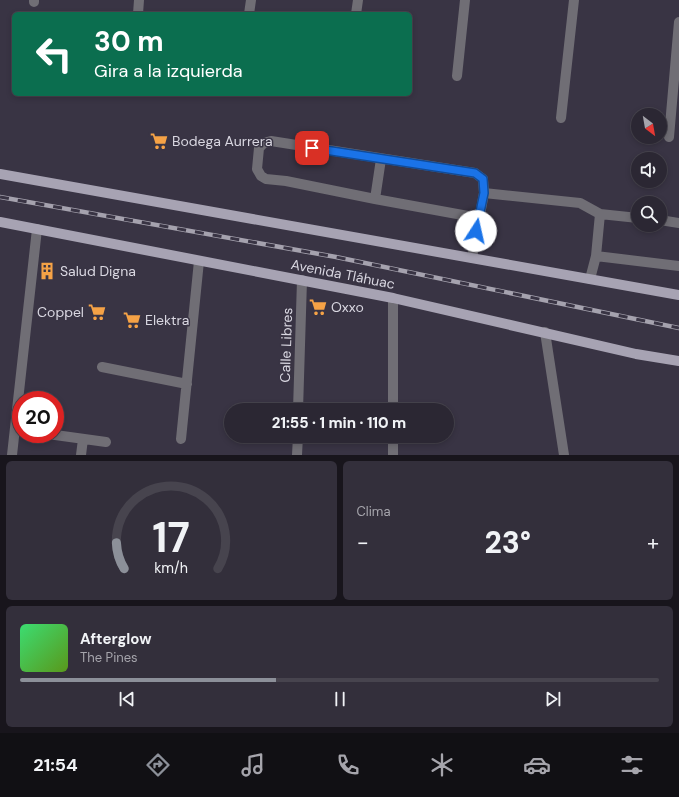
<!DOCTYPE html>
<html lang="es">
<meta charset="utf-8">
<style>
body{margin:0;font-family:"DM Sans",sans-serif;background:#332f3b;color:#f1f3f6;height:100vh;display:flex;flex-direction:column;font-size:15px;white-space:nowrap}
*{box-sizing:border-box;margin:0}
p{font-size:13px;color:#a6a5ac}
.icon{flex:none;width:22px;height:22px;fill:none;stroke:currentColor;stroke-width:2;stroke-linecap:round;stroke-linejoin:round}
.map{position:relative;height:455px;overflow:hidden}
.sheet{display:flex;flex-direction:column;gap:6px;padding:6px;background:#18151c;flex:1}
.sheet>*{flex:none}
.hud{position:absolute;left:12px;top:12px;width:400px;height:84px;border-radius:6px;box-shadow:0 2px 6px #0003,0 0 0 1px #47444e;background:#0b6e4f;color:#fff;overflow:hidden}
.needle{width:26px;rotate:149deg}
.fabs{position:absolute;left:631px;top:108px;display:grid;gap:8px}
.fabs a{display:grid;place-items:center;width:36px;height:36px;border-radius:50%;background:#2b2733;box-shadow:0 2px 6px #0003,0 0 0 1px #47444e;font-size:20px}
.speed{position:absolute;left:12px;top:391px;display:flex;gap:8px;font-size:20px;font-weight:700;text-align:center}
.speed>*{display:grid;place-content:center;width:52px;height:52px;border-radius:50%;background:#2b2733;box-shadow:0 2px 6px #0003,0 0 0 1px #47444e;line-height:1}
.speed .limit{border:6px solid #d22;background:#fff;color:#111}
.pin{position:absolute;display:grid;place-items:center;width:34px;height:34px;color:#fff;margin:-17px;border-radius:8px;box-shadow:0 2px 6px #0006}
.me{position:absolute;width:44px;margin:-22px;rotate:10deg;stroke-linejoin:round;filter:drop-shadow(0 0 3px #0008)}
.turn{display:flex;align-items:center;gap:14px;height:84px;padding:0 16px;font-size:18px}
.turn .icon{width:52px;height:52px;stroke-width:2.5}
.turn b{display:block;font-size:28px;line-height:34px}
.big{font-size:30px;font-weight:800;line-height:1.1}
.sheet .card{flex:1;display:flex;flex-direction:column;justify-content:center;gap:6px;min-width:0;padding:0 14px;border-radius:6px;background:#332f3b}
.sheet .dial{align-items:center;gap:0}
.dial svg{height:104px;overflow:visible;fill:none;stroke:#47444e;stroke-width:7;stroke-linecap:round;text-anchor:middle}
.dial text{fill:#f1f3f6;stroke:none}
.song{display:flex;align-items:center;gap:12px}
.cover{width:48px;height:48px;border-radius:6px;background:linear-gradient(135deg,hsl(140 70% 55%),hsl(90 70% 35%))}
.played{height:4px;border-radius:2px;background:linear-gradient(90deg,#8c9099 40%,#47444e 40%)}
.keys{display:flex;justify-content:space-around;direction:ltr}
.heat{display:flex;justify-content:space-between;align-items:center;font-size:22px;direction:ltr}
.sheet .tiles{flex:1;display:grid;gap:6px;grid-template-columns:1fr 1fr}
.card:last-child{grid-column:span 2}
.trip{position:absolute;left:224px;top:403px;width:230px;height:40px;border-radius:20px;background:#2b2733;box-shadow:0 2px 6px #0003,0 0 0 1px #47444e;font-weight:800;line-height:40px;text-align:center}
.tab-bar{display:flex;height:64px;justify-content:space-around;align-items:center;background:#111014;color:#a6a5ac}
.tab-bar .icon{width:28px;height:28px}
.tab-bar .selected{color:#8c9099}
.tab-bar b{font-size:18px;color:#f1f3f6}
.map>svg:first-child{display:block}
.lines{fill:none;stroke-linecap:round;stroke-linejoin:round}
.minor{stroke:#706e75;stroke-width:10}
.major{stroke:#a7a3b3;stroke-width:10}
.rail-casing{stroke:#a5a2ae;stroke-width:4.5}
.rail{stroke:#393444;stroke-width:3;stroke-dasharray:9;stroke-linecap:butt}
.route-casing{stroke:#114b97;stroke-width:10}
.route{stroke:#1a73e8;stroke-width:7}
.labels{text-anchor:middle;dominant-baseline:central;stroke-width:3;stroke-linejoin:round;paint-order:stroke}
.poi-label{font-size:14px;fill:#d9d7e1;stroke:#393444;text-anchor:start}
.street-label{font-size:14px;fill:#d9d7e1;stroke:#393444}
</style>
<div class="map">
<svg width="679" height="455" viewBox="0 0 679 455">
<rect width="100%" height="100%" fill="#393444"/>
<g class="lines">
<path class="minor" d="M34,2v-2
M138,14l1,-14
M249,14l2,-14
M356,14l2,-14
M457,76l8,-76
M561,118l13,-118
M669,137l10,-115
M484,193l96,10 20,11 38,4
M375,199l6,-40
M660,220l19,3
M596,256l83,10
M472,258l12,-65 -1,-14 -8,-6 -204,-32 -7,2 -5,5 -2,21 4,7 5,3 20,2 89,18 104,19
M590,279l6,-23 4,-42
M393,298v112
M545,332l19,123
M102,367l85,17
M298,410l4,-130
M48,434l58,8
M393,436v19
M181,439l18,-178
M12,455l25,-226
M81,455l2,-16
M297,455l1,-19"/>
<path class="major" d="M0,174l679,121
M0,222l393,76 243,56 43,7"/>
<g class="rail-casing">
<path id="rail" d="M0,197l336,60 343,71"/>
</g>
<use href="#rail" class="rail"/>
</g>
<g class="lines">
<g class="route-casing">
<path id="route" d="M312,148l163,25 8,6 1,14 -8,38"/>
</g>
<use href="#route" class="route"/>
</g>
<defs>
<g id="supermarket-bare" transform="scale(1.38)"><path d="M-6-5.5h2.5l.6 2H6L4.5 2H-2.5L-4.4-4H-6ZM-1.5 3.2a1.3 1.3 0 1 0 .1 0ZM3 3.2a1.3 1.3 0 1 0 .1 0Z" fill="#f5a246" stroke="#393444" stroke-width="2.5" paint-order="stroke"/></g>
<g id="building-bare" transform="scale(1.38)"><path d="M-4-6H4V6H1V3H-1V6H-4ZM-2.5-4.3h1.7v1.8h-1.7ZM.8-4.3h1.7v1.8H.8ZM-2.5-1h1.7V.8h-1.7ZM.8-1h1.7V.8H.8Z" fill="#f5a246" stroke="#393444" stroke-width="2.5" paint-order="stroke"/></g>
</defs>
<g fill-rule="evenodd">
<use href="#supermarket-bare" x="159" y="141"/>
<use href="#building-bare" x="47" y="271"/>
<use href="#supermarket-bare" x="318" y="307"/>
<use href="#supermarket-bare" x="97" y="312"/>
<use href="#supermarket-bare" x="132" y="320"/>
</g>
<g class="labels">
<g class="poi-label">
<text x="172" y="141">Bodega Aurrera</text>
<text x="60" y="271">Salud Digna</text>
<text x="331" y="307">Oxxo</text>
<text x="84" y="312" text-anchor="end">Coppel</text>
<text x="145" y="320">Elektra</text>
</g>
<g class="street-label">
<text transform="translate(343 274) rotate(11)">Avenida Tláhuac</text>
<text transform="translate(286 345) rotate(-88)">Calle Libres</text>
</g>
</g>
</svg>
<div class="fabs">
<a><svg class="needle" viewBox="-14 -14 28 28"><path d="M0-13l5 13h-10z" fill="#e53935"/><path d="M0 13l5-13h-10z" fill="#a6a5ac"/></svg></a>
<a><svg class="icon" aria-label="sound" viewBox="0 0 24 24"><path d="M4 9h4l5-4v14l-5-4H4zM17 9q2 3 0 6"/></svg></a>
<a><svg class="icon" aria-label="search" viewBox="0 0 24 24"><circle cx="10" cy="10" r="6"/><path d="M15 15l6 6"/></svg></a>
</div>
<div class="speed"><div class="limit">20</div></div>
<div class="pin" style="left:312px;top:148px;background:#d93025"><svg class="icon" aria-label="arrive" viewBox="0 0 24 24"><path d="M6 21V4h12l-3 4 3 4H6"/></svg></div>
<svg class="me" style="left:476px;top:231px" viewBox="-20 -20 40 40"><circle r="19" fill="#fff"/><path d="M0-13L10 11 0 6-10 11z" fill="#1a73e8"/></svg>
<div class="trip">21:55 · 1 min · 110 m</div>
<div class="hud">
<div class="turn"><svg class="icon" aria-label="left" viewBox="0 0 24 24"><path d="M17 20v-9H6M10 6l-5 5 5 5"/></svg><div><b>30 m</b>Gira a la izquierda</div></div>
</div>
</div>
<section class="sheet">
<div class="tiles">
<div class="card dial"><svg viewBox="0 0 100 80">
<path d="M14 69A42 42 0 1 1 86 69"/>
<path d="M14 69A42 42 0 0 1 8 49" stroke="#8c9099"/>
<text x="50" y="56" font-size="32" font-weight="700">17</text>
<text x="50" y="72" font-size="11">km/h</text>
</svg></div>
<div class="card"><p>Clima</p>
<div class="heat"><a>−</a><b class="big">23°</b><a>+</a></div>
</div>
<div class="card">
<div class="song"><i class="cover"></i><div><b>Afterglow</b><p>The Pines</p></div></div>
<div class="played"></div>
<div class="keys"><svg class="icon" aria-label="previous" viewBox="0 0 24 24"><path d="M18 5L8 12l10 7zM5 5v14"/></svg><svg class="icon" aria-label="pause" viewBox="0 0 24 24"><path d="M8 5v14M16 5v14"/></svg><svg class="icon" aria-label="next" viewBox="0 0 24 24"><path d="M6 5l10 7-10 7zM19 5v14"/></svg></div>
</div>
</div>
</section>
<nav class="tab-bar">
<b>21:54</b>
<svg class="icon selected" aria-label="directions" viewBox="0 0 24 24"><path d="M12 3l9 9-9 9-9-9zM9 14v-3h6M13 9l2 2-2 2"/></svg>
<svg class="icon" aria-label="music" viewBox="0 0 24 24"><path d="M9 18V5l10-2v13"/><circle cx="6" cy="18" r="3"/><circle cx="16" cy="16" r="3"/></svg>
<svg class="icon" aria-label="phone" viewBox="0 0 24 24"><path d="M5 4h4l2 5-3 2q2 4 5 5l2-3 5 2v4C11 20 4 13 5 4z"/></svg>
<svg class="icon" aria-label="climate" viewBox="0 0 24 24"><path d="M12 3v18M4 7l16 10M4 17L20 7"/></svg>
<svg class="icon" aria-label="car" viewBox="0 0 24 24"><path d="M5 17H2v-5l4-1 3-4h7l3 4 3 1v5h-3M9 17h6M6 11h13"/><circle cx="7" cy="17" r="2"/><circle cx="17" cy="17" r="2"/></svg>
<svg class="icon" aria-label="filters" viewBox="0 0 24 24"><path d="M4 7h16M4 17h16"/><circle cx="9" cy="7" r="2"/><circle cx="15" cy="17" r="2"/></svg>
</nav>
